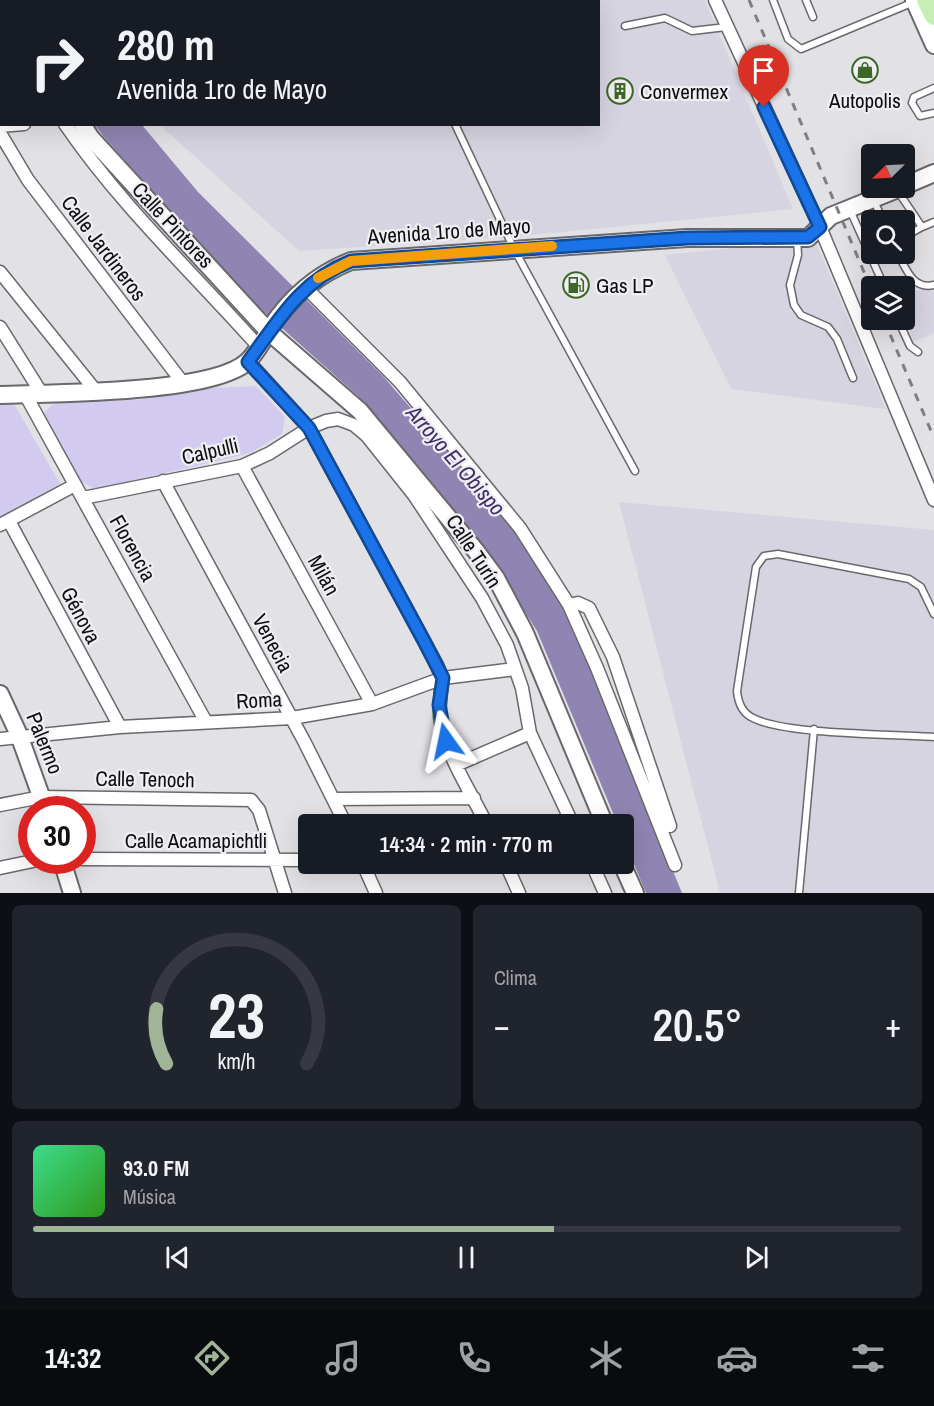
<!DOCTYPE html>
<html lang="es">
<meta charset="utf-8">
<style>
body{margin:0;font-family:"Archivo Narrow",sans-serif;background:#20242c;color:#f1f3f6;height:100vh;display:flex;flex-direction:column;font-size:22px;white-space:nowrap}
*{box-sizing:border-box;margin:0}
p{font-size:20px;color:#9ea1a6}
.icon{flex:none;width:33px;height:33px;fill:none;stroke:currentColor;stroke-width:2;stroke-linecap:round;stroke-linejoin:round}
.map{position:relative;height:893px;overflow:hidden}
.sheet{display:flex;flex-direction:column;gap:12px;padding:12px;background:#0d0f14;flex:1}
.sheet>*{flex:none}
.top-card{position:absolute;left:0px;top:0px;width:600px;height:126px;box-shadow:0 6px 24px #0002;background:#171b24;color:#f1f3f6;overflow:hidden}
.needle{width:39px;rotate:246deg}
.controls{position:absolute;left:861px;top:144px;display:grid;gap:12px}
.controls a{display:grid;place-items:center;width:54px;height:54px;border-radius:6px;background:#171b24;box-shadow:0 6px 24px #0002;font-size:30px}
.speed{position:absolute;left:18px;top:796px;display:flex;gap:12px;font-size:30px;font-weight:700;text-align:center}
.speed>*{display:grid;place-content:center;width:78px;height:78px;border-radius:50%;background:#171b24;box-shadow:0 6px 24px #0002;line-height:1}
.speed .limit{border:9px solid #d22;background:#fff;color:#111}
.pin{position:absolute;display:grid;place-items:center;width:51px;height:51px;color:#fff;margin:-62px -26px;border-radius:50% 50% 50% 0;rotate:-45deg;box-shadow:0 0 6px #0007}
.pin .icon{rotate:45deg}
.me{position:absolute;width:66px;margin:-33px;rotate:348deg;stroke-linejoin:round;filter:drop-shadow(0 0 4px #0008)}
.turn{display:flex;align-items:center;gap:21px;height:126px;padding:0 18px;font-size:27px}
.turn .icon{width:78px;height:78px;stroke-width:2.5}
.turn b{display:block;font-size:42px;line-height:51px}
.big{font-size:45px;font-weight:600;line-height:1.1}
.sheet .card{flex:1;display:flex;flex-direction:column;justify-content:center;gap:9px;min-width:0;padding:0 21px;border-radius:9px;background:#20242c}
.sheet .dial{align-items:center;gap:0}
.dial svg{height:156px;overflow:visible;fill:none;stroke:#363941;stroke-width:7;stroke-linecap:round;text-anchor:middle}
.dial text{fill:#f1f3f6;stroke:none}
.song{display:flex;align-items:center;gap:18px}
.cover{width:72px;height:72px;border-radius:9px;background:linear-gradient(135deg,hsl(150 70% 55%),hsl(110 70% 35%))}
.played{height:6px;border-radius:3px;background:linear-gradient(90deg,#a0b498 60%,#363941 60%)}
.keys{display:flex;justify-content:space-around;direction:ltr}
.heat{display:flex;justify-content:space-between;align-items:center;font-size:33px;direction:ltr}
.sheet .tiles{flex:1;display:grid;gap:12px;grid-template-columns:1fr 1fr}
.card:last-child{grid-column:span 2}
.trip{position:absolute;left:298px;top:814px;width:336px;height:60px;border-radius:6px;background:#171b24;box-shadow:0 6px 24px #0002;font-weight:600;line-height:60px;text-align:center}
.dock{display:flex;height:96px;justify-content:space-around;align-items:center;background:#090b0e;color:#9ea1a6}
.dock .icon{width:42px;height:42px}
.dock .selected{color:#a0b498}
.dock b{font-size:27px;color:#f1f3f6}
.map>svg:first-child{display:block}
.built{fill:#d6d4e0}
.green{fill:#d3cbef}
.water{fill:#9085b2}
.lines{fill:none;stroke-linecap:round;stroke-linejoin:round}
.lane-casing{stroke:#69686c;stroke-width:9}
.street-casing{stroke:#69686c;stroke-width:15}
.secondary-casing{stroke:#69686c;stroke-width:20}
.primary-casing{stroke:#c0c0c1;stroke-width:21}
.lane{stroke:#fff;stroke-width:6}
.street{stroke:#fff;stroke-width:12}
.secondary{stroke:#fff;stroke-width:16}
.primary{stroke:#c7eeb3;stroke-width:18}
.rail{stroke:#7f7e82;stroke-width:3;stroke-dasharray:8 8;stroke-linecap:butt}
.route-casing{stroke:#114b97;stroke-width:15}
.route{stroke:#1a73e8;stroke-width:10}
.slow{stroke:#f59e0b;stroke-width:10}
.labels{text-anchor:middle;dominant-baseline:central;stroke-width:4.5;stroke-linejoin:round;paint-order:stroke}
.poi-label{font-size:21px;fill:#0e0e10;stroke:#efeef3;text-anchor:start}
.street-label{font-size:21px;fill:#0e0e10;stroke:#efeef3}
.water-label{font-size:22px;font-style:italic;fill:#3f2d67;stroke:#efeef3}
</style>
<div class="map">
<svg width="934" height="893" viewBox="0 0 934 893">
<rect width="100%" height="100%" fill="#e2e1e6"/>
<path class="built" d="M116,0h589l88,209 -271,27 -223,15 -139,-126 438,-1v-122z
M815,240l71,169 -155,-20 -66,-134z
M934,286v47l-20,9 -9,-26 -1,-22z
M619,502l315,28v363h-214z"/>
<path class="green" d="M256,386l29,31 -3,17 -30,18 -13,4 -144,33 -17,-9 -36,-65 13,-13 82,-2 73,-12z
M13,402l50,87 -63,32v-118z"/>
<path class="water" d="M95,125h47l56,67 185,184 133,154 53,87 113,276h-36l-22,-53v-15h-6l-81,-194 -51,-80 -128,-155 -110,-98 -144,-161z"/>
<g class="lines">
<g class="lane-casing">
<path id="lane" d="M106,0l1,2
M396,0l1,2
M773,0l15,39 13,10 113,-47
M806,0l7,17
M625,26l40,-8 27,13 34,-4
M934,88l-20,9 -2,6 8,13 14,-3
M455,124l59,125 121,222
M897,190l25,37 12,-5
M873,199l10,21
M850,210l34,76
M904,237l18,-10
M797,238l1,17 -8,30 4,20 7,10 27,12 9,12 16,39
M898,254c8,15 15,36 36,31
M898,320l12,26 8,6
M934,614l-13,-27 -12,-8 -131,-25 -14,2 -8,11 -19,124c1,11 5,22 16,27 33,17 139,16 181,19
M799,893l15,-164"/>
</g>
<g class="street-casing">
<path id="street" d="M35,0v2
M715,0l105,227 114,273
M65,124c56,82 128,149 194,223
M0,126l24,-2
M0,133l28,47 155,203
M0,272l95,118
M306,288l94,94 120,146 49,77 28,63 78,197
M0,327l42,67
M248,361l61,67 128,237c10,21 -1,35 4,58 7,36 30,69 46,102
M25,394l181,328
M242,466l130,238
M163,481l141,260 42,84
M83,498l159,-32 28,-13 39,-25 17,-7 12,-2 16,6 13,11 47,59 68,103 25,47 15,43 8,45 43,92
M9,521l111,206
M0,525l75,-40
M569,605l9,-2 11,5 24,49 57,169
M0,739l120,-12 172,-9 80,-14 71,-26 72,-9
M456,765l74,-32
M334,799l140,-1
M0,805l41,-8 210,3 8,10 26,83
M82,859l227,1
M363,864l13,29
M506,864l13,29
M592,864l13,29
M0,868l33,-7"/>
</g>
<g class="secondary-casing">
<path id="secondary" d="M46,0v2
M914,0l20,45
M82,124l9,14 178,194 91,79 116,140 20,27 29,55 80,192
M904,186l30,-13
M0,395c51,-2 214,-1 248,-34 9,-9 16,-22 23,-34 20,-30 47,-53 80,-66l336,-23h121l23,-22 69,-28
M0,694l19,41 27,75
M62,861l10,32
M622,864l13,29"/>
</g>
<g class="primary-casing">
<path id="primary" d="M926,0l8,16"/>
</g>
<use href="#lane" class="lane"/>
<use href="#street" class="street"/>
<use href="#secondary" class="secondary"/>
<use href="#primary" class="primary"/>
<path class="rail" d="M749,0l123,291
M884,320l50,118"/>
</g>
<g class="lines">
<g class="route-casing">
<path id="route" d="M446,741l-7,-36 4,-27 -19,-37 -115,-213 -61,-66c31,-42 52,-81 103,-101l336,-23 121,-1 12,-10 -56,-120"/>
</g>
<use href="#route" class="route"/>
<path class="slow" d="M318,278l33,-17 201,-15"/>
</g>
<defs>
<g id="shop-ring" transform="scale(1.35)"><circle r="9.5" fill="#efeef3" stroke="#3c6724" stroke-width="1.5"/><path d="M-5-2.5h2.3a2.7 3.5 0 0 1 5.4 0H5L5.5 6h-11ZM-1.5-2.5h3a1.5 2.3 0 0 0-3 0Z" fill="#3c6724"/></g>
<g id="building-ring" transform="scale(1.35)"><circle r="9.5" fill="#efeef3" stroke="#3c6724" stroke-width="1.5"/><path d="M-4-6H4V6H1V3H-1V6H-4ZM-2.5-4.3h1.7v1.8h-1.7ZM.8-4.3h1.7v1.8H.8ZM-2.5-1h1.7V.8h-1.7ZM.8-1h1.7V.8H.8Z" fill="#3c6724"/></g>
<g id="fuel-ring" transform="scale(1.35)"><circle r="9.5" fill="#efeef3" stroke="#3c6724" stroke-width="1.5"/><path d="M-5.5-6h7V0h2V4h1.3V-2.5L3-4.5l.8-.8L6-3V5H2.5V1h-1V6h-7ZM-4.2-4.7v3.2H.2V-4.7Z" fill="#3c6724"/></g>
</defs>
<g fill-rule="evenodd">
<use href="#shop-ring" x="865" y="70"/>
<use href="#building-ring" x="620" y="91"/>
<use href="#fuel-ring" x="576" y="285"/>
</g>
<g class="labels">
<g class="poi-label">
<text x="640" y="91">Convermex</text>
<text x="865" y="100" text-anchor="middle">Autopolis</text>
<text x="596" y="285">Gas LP</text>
</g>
<g class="street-label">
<text transform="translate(173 225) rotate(47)">Calle Pintores</text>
<text transform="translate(449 231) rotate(-4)">Avenida 1ro de Mayo</text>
<text transform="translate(104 248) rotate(53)">Calle Jardineros</text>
<text transform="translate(210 451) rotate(-13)">Calpulli</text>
<text transform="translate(133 548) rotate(61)">Florencia</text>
<text transform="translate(474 551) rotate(57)">Calle Turín</text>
<text transform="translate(324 575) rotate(61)">Milán</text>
<text transform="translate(81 615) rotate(62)">Génova</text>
<text transform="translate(273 643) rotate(62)">Venecia</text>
<text transform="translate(259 700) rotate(-3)">Roma</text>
<text transform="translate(45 743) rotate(68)">Palermo</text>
<text transform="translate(145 779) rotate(1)">Calle Tenoch</text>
<text x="196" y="840">Calle Acamapichtli</text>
</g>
<g class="water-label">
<text transform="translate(456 460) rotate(49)">Arroyo El Obispo</text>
</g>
</g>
</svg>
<div class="controls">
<a><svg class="needle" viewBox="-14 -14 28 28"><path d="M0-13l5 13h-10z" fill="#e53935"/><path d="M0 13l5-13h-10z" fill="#9ea1a6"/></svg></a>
<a><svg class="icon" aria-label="search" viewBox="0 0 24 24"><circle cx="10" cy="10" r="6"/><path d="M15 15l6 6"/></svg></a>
<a><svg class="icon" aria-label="layers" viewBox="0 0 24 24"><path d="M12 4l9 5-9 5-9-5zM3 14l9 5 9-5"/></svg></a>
</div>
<div class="speed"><div class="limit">30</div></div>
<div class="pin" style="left:764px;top:107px;background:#d93025"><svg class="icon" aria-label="arrive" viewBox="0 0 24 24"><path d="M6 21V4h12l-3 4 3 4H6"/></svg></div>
<svg class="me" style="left:446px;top:741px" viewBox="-20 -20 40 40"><path d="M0-17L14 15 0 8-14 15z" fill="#1a73e8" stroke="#fff" stroke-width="4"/></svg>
<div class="trip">14:34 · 2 min · 770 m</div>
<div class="top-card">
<div class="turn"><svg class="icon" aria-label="right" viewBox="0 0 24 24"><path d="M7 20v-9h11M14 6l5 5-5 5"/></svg><div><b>280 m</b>Avenida 1ro de Mayo</div></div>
</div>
</div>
<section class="sheet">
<div class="tiles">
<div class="card dial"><svg viewBox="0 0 100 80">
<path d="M14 69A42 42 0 1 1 86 69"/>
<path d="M14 69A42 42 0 0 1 9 41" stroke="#a0b498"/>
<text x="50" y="56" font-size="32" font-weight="700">23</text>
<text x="50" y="72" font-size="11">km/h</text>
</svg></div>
<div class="card"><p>Clima</p>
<div class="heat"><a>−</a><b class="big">20.5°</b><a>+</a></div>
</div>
<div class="card">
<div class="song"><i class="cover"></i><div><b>93.0 FM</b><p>Música</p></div></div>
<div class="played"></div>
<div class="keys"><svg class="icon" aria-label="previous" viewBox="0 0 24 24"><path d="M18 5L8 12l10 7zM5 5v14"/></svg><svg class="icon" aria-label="pause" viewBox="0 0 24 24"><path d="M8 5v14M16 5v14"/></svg><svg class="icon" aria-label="next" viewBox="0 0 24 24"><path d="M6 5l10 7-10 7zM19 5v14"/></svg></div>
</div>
</div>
</section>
<nav class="dock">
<b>14:32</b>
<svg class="icon selected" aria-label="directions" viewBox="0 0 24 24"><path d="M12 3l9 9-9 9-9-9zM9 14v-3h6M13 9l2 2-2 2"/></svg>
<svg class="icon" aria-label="music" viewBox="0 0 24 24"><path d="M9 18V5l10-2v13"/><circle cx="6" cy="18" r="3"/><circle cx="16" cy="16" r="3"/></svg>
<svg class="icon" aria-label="phone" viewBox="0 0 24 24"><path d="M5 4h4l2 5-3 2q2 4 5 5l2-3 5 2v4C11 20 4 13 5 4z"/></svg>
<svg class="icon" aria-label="climate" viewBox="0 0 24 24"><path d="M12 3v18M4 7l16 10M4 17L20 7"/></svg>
<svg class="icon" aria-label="car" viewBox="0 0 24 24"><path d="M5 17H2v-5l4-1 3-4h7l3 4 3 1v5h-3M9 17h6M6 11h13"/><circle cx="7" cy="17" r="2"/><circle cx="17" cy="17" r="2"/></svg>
<svg class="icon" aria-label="filters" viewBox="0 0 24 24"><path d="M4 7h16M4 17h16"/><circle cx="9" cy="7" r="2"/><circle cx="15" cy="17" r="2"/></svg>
</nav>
